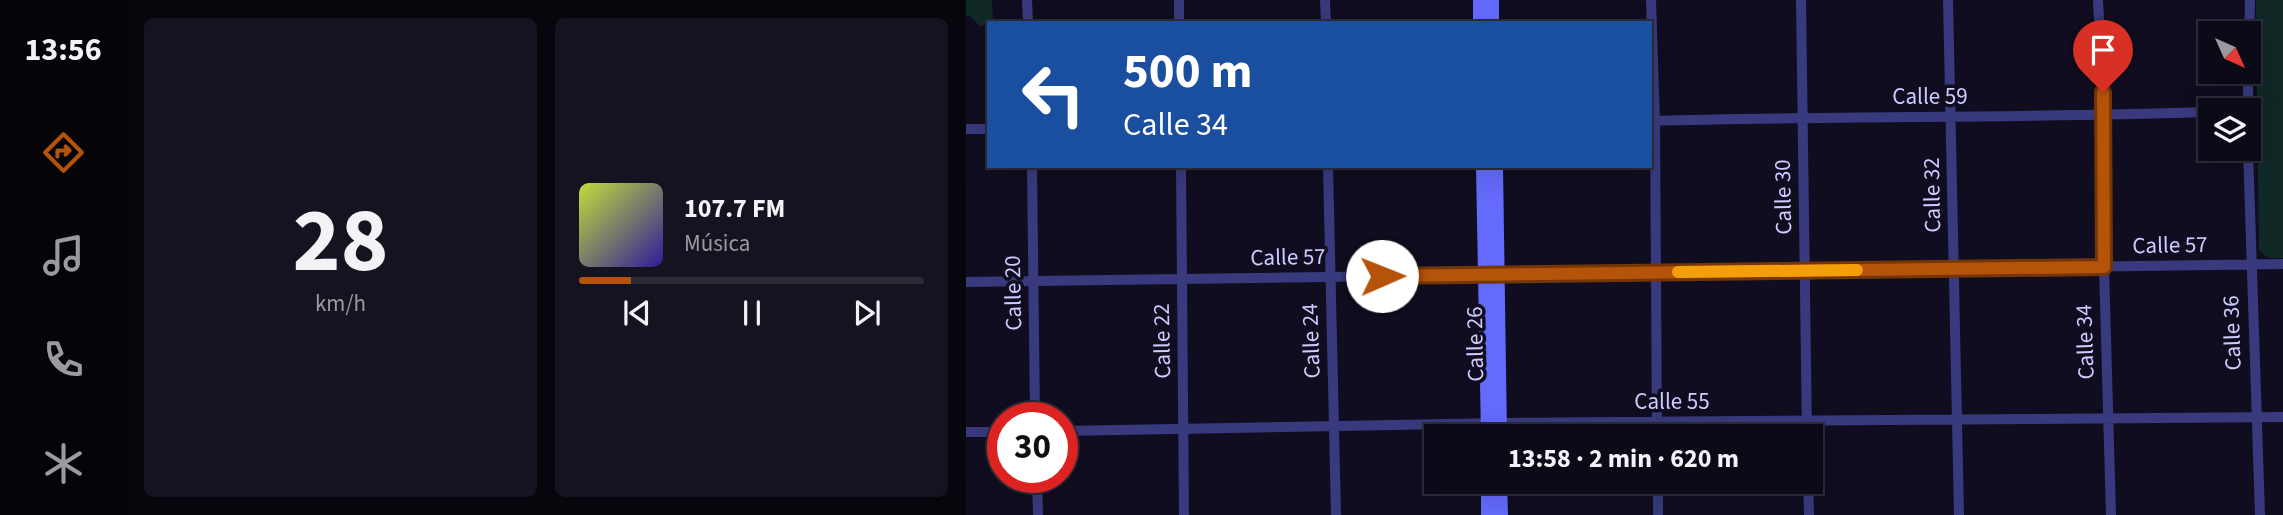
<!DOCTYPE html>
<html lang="es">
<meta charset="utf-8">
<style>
body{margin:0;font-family:"Source Sans 3",sans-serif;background:#141320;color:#f1f3f6;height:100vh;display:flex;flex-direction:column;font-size:26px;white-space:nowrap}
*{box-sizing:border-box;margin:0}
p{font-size:23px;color:#9a9aa1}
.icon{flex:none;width:38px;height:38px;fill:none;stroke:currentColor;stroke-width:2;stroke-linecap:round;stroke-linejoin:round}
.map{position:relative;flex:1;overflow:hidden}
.panel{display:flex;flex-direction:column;gap:18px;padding:18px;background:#06060d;width:840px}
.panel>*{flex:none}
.banner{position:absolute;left:21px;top:21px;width:665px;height:147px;border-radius:0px;box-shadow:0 7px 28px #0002,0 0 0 2px #2b2b36;background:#1a4fa0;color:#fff;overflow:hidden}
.needle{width:46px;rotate:135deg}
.buttons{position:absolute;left:1232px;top:21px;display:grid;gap:14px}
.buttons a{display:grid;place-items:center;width:63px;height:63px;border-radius:0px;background:#0b0a17;box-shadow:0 7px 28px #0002,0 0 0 2px #2b2b36;font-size:35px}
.speed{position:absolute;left:21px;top:402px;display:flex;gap:14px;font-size:35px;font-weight:700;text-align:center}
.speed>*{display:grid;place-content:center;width:91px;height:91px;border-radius:50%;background:#0b0a17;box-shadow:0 7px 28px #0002,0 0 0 2px #2b2b36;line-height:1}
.speed .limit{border:10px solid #d22;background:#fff;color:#111}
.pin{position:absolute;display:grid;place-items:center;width:60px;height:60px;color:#fff;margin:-72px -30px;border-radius:50% 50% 50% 0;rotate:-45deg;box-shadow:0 0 7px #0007}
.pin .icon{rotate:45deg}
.me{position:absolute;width:77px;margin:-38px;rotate:89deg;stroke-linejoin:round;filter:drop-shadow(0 0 5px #0008)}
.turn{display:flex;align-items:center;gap:24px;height:147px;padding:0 21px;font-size:32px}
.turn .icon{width:91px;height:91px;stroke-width:2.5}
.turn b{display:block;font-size:49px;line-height:60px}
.panel .tile{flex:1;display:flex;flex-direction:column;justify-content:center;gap:10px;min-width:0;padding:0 24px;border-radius:10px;background:#141320}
.panel .dial{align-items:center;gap:0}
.dial b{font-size:91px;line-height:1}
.song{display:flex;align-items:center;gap:21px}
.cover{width:84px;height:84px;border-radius:10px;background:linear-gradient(135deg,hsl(70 70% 55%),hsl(250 70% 35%))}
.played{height:7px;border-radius:4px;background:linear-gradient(90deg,#b45309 15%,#2b2b36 15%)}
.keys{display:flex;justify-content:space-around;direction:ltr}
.panel .tiles{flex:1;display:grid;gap:18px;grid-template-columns:repeat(2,1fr)}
.trip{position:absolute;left:458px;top:424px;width:399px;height:70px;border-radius:0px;background:#0b0a17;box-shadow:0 7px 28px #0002,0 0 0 2px #2b2b36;font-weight:700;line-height:70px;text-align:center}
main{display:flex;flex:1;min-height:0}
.menu{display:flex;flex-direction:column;width:126px;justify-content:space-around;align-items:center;background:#040409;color:#9a9aa1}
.menu .icon{width:49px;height:49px}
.menu .selected{color:#b45309}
.menu b{font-size:32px;color:#f1f3f6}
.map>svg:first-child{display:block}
.green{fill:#102926}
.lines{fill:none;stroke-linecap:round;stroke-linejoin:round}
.minor{stroke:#383a7d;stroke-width:10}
.secondary{stroke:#646bfc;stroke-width:14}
.route-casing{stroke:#753606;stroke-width:18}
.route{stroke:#b45309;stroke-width:12}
.slow{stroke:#f59e0b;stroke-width:12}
.labels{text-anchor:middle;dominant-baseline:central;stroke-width:7;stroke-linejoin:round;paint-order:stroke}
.street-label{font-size:23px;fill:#cecbfe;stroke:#0f0d1f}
</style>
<main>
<nav class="menu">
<b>13:56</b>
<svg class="icon selected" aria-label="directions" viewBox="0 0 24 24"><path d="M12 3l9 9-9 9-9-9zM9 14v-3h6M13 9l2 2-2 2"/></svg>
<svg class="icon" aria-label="music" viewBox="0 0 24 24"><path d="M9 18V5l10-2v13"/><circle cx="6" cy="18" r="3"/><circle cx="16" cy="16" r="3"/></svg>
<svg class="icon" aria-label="phone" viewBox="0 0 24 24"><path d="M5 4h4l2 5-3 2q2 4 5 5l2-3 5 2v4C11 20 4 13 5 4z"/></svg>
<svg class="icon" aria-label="climate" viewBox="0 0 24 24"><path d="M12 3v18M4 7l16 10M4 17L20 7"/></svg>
</nav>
<section class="panel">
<div class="tiles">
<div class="tile dial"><b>28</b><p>km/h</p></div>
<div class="tile">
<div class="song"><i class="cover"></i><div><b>107.7 FM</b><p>Música</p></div></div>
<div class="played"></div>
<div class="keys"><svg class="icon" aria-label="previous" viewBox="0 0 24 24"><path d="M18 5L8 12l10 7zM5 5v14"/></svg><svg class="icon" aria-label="pause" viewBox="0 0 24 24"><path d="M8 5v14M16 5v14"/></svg><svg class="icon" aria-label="next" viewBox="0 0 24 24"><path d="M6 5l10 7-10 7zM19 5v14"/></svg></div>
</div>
</div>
</section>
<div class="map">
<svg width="1317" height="515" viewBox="0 0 1317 515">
<rect width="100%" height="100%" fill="#0f0d1f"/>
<path class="green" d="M0,0h26l1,22 -13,4 -10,-10h-4z
M1290,0h27v258h-15l-9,-8z"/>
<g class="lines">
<path class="minor" d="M61,0l1,23
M213,0v23
M359,0l1,23
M685,0l4,121 2,315
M835,0l6,436
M982,0l11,515
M1132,0l6,115v152l7,248
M1283,52l1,-52
M1282,110v-38
M684,121c187,-5 374,-3 560,-9
M0,129h23
M1282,149l12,366
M66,166l3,252
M215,166l3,349
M362,166l8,349
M0,282l1317,-18
M96,431l438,-8 783,-6
M0,432h37
M71,478l1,37
M692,481v34
M842,481l1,34"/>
<path class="secondary" d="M514,0v23
M526,0v23
M517,166l5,270
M530,166l4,270
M522,481v34
M534,481l1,34"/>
</g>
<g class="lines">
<g class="route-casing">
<path id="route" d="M416,276l722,-9 -1,-175"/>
</g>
<use href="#route" class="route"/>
<path class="slow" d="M712,272l179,-2"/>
</g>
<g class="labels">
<g class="street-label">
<text x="964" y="96">Calle 59</text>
<text transform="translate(966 195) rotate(-91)">Calle 32</text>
<text transform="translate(817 197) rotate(-91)">Calle 30</text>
<text transform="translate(1204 245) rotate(-1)">Calle 57</text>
<text transform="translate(322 257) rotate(-1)">Calle 57</text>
<text transform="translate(47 293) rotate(-91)">Calle 20</text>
<text transform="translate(1266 333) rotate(-92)">Calle 36</text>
<text transform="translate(196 341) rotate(-91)">Calle 22</text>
<text transform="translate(345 341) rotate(-92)">Calle 24</text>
<text transform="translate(1119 342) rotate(-92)">Calle 34</text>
<text transform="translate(509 344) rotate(-91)">Calle 26</text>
<text x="706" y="401">Calle 55</text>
</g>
</g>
</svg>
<div class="buttons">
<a><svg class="needle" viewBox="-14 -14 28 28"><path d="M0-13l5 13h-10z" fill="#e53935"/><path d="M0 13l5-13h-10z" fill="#9a9aa1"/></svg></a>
<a><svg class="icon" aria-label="layers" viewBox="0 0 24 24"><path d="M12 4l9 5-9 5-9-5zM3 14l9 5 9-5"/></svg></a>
</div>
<div class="speed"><div class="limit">30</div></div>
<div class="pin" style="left:1137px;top:92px;background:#d93025"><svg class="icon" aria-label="arrive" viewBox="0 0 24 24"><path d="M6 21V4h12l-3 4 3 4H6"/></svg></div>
<svg class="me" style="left:416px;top:276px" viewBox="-20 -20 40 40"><circle r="19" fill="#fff"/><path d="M0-13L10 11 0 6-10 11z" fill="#b45309"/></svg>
<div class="trip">13:58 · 2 min · 620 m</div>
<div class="banner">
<div class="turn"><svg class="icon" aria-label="left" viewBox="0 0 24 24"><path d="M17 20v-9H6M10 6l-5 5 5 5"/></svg><div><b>500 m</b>Calle 34</div></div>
</div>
</div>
</main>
